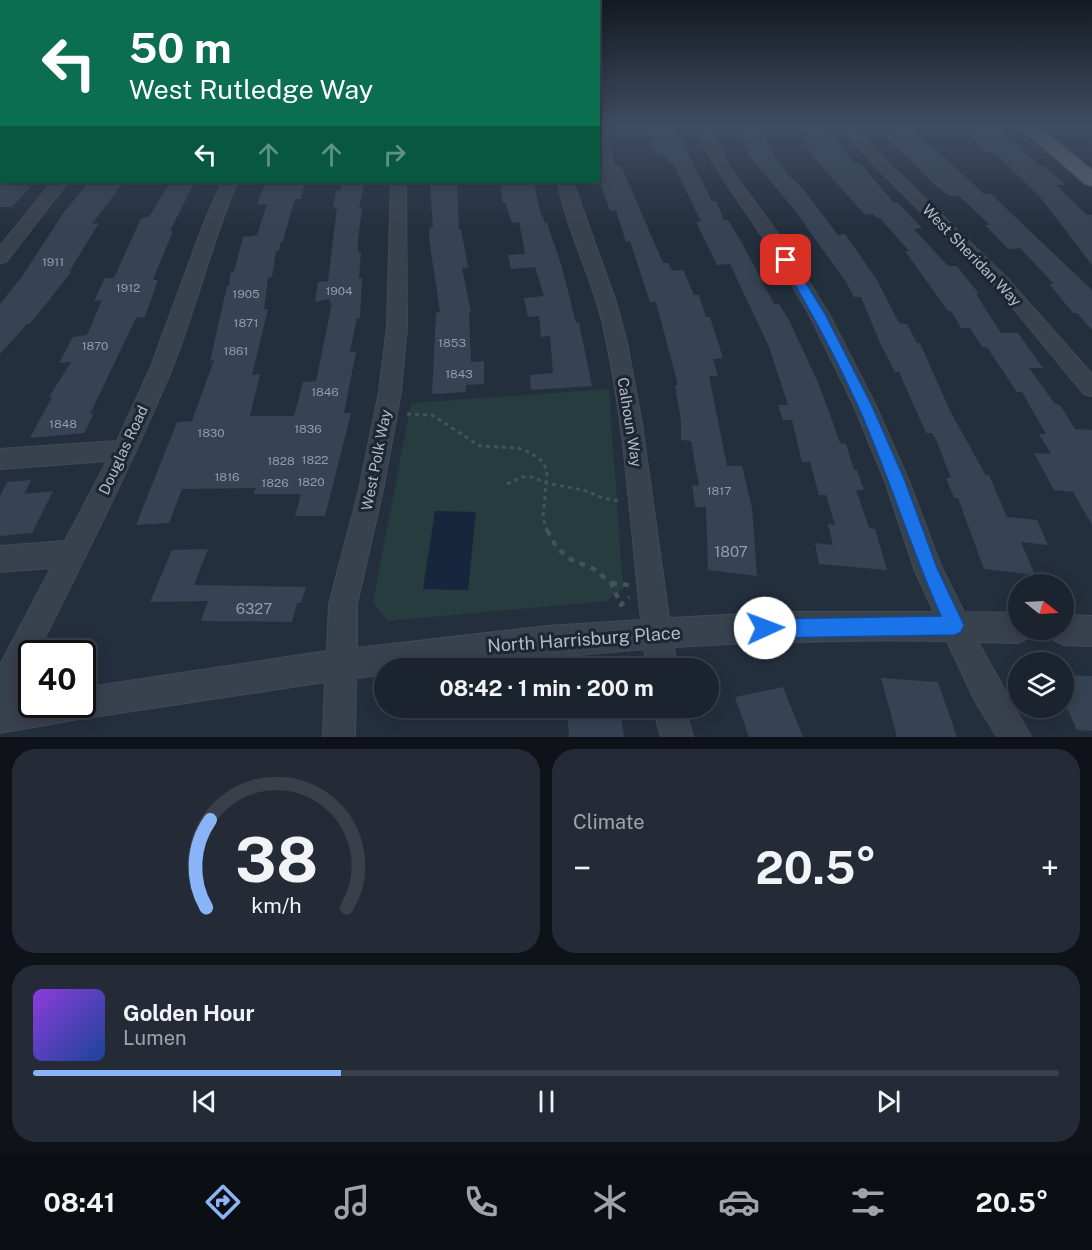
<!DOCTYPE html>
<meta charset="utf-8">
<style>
body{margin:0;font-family:"Public Sans",sans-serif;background:#242b36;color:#f1f3f6;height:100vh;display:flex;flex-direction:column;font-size:22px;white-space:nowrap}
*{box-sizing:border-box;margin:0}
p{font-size:20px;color:#a0a4aa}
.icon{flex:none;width:33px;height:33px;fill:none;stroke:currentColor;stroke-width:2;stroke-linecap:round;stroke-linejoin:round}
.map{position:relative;height:737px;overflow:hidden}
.drawer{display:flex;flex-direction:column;gap:12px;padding:12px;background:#0f1319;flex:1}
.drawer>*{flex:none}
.top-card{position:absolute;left:0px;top:0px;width:600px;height:183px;box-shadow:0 3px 15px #0003,0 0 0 2px #39404a;background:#0b6e4f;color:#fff;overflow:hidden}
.needle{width:39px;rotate:108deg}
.fabs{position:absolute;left:1008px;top:574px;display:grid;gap:12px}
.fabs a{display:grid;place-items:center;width:66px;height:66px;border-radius:50%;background:#1b232e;box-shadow:0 3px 15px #0003,0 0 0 2px #39404a;font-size:30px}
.speed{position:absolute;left:18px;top:640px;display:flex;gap:12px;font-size:30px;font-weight:700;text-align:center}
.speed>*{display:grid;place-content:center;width:78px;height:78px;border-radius:50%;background:#1b232e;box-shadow:0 3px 15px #0003,0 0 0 2px #39404a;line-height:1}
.speed .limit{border:3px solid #111;border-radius:9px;background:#fff;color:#111}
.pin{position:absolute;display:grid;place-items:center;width:51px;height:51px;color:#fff;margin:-26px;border-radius:12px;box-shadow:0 3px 9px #0006}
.me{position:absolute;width:66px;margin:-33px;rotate:88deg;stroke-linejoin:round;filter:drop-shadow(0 0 4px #0008)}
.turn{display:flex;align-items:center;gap:21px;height:126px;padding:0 30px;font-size:27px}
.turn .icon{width:78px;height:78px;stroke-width:2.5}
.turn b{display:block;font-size:42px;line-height:51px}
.lanes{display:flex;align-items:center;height:57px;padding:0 30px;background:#0003;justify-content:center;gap:30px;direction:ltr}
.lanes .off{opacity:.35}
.big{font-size:45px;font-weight:700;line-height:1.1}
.drawer .card{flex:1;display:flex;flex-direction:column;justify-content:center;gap:9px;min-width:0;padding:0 21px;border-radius:24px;background:#242b36}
.drawer .dial{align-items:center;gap:0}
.dial svg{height:156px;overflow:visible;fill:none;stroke:#39404a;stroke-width:7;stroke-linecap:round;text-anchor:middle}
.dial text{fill:#f1f3f6;stroke:none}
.song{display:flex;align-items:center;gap:18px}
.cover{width:72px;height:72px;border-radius:9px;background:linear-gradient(135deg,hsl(270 70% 55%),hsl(220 70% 35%))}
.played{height:6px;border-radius:3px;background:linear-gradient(90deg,#8ab4f8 30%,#39404a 30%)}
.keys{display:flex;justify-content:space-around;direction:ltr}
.heat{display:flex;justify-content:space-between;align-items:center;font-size:33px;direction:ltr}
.drawer .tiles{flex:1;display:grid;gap:12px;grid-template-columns:1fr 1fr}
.card:last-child{grid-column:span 2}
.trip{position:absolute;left:374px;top:658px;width:345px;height:60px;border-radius:30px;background:#1b232e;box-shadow:0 3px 15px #0003,0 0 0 2px #39404a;font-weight:700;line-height:60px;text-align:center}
.menu{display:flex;height:96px;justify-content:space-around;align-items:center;background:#0b0e12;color:#a0a4aa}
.menu .icon{width:42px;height:42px}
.menu .current{color:#8ab4f8}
.menu b{font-size:27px;color:#f1f3f6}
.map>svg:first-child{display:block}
.green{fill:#263c3f}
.water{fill:#17263c}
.building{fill:#364354}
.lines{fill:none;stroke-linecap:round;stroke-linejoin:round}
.minor-casing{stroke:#414a57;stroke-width:2}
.major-casing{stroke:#414a57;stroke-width:2}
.path-far1{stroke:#3f5557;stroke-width:3;stroke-dasharray:4 4;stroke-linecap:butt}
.path{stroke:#3f5557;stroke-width:4.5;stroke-dasharray:6 6;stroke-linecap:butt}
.minor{fill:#38414e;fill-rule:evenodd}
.major{fill:#56606e;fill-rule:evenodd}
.route{fill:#1a73e8;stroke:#114b97;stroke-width:1.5}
.labels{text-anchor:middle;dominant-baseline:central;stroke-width:6;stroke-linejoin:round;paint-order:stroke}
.number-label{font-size:12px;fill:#929caa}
.street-label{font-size:15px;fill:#b4bcc9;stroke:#1d2633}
.near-number-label{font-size:15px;fill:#929caa}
.near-street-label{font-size:18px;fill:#b4bcc9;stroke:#1d2633}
</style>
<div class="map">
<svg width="1092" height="737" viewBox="0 0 1092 737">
<rect width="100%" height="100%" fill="#242f3e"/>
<path class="green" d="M609,389l14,199 -16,13 -219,20 -15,-19 38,-199z"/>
<path class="water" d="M435,511l41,1 -8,78 -45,-1z"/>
<path class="building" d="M598,126h7l10,38 7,4 41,95h5l4,8 11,-1 11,25h5l7,22h4l13,41 -10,1 5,17h-9l18,90h15l10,42 5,68 -49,-6 -2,-63h-11l-3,-22 7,1 -8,-45 -10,-1v-19l-6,-36h3l-22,-83h-6l-20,-61 -4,1 -10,-32 -6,1 -12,-34z
M646,126h28l38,75h4l8,19h4l14,23 32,61h5l10,16 31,67 20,56 6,1 8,26h3l7,20h-8l13,38 6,1 12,41 -68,-6 -4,-21 18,2 -5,-21 7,1 -9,-30h-7l-9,-33h-8l-10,-42h-9l-5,-15h10l-19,-58 -39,-83 -13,1 -21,-43h5l-28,-59 -5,1 -4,-9h-8z
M737,126h22l2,2 15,31h2l11,17 12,10 37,49 7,-1 32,46 22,43 8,1 10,19h3l30,68 35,63 4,1 18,42 30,3 11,25 -27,-3 14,33 -51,-6 -26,-71h-4l-8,-20h5l-14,-36 -5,-9h-6l-27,-61h-4l-15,-29 -19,-46h-7l-8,-15 -54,-75 -42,-50z
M796,126h29l6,6 23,31h6l34,40h4l24,25 -8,1 34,37h9l22,28h-3l25,39h17l25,35h-14l26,36 5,1 15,24 17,1v95l-19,-33 -19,-2 -20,-37 17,1 -12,-20h7l-24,-42h-5l-30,-45h-5l-12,-19h-9l-10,-17h-3l-43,-60h4l-29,-33h-3l-4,-4 -8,1 -51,-57z
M885,126h25l17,18 4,1 53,49 6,-1 102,97v40l-15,-17h-4l-24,-29h5l-34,-36 -12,1 -23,-24h5l-31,-29h-10l-14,-11 -49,-49h7z
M963,126h35l42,40h4l21,19h-9l31,30h5v50l-53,-69 -46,-44h-7z
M0,182h35l-23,25h-12z
M89,182h35l-32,42 7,-1 -30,49 3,-1 -42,53h-3l-27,30v-50l21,-26 43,-66z
M170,182h18l-2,3h7l-23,46h3l-20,49h5l-13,37 -9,1 -46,96 4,-1 -10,20 -54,5 22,-41h-3l22,-35 -12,1 14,-26 14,-2 15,-35 -8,1 11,-23h9l27,-60 8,-1z
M305,182l-4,17h-6l-12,42h-2l-2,10h-3l-4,26 -4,1 -4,31h4l-16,66 8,-1 -10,42h44l9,-34 13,-1 16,-78 -3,1 1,-5 -15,3 3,-20 10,-1 9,-74 -4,1 3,-17h4l3,-9h22l-6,26h3l-4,32v13l3,-1 -2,26h3l-2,40h-3l-7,34h6l-12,61h7l-26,103h-30l6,-22h-48l3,-6 -74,1 -13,34 -33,2 41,-103 15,-1 22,-61 -4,1 17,-75h2l2,-14h3l9,-35 14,-2 10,-31 -10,1 8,-22z
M432,182h23l2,2 2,45h2l7,38 -6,1 9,44 -2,1 2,49 13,-1v23l-18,1v7l-34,2 4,-81 4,-1 -11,-74 1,-11h3l-3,-40z
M506,182l28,1 6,28 5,12h2l15,44 14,56h3l13,63 -61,4 -1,-15 23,-2 -3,-37 -9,1 -2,-21 -11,1 -4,-19 20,-2 -9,-29 -24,2 -3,-14 17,-1 -6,-32 -7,1 -7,-21h-3l-1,-16 6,-1z
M31,480l-7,14 29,-3 -21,42 -32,3v-40l7,-14z
M208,549l-14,36 112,2 -5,16h-4l-5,19 -91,-1 7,-20 -58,1 22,-52z
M1064,675l28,1v55l-15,-1 -13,-28z
M881,678l57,4 19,55h-60z
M783,687l20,50h-54l-14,-40z
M567,708h53l4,29h-55z"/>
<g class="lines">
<g class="minor-casing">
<path id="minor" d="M695,126h14l21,42 54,74 45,72 47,92 33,75 32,85 23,46 54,1v17h14l-4,8 -10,5 -40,-1 53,95h-34l-23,-38 -27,-58c-91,-2 -182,1 -273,6l3,22h-30l-3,-20 -218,20h-42v5l-28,4 -1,59h-32l2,-55 -246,37 -79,14v-68l51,-97 -51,4v-26l65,-5 42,-80 -106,8 -1,-20 117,-8 33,-72 52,-141 20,-46h15c-26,62 -41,127 -66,189 -40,96 -88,189 -134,283h-5v11l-12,33 12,-2v9h50v-17l245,-37 2,-47 30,-114 20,-98 8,-65 4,-145h15l1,145 -6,65 -18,98 -26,114v44l191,-22 93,-6c-11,-98 -16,-198 -38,-295 -11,-49 -37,-95 -45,-143h15l43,120 11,41 15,81 27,194 113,-6h152l-19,-41 -30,-90 -31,-75 -45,-92 -43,-72 -50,-74z
M841,126h14l28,32 124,120 85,96v22l-8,-2 -89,-108 -122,-122z
M52,182h16l-62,80 -6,1v-17z
M1064,615l28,1v30l-28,-1 -10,-5 -5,-10h15z
M653,708h32l8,29h-32z"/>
</g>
<g class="major-casing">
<path id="major" d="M1018,126h20l54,44v16l-7,-2z"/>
</g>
<path class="path-far1" d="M407,414l25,1 48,31 38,2 13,5 12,9 4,10 -4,45 4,14
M507,484l15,-7h10l14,6 37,7 20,8 17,3"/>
<path class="path" d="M547,530l10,18 13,11 24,10 17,14 10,22 8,-8
M611,583l18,2"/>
<use href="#minor" class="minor"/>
<use href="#major" class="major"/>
</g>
<linearGradient id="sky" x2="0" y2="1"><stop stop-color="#141a22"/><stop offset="0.55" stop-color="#3f4d63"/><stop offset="1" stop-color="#3f4d63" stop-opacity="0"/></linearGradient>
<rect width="1092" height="229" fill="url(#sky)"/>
<path class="route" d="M786,256l4,1 35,57 47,92 33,75 32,87 27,57 -3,7 -6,3 -190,3 -7,-3 -3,-7 3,-6 7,-3 176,-3c-31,-69 -52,-141 -83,-210 -23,-50 -49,-99 -78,-146z"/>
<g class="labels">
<g class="number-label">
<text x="53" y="262">1911</text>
<text x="128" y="288">1912</text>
<text x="339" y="291">1904</text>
<text x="246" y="294">1905</text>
<text x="246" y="323">1871</text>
<text x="452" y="343">1853</text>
<text x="95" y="346">1870</text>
<text x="236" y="351">1861</text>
<text x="459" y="374">1843</text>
<text x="325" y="392">1846</text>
<text x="63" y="424">1848</text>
<text x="308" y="429">1836</text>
<text x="211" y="433">1830</text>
<text x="315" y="460">1822</text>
<text x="281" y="461">1828</text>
<text x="227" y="477">1816</text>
<text x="311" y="482">1820</text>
<text x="275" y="483">1826</text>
<text x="719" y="491">1817</text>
</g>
<g class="street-label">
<text transform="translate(972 255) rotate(46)">West Sheridan Way</text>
<text transform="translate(630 422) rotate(81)">Calhoun Way</text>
<text transform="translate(123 450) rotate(-65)">Douglas Road</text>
<text transform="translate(376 460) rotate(-79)">West Polk Way</text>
</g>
<g class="near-number-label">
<text x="731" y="551">1807</text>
<text x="254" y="608">6327</text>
</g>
<g class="near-street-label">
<text transform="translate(584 639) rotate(-4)">North Harrisburg Place</text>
</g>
</g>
</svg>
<div class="fabs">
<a><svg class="needle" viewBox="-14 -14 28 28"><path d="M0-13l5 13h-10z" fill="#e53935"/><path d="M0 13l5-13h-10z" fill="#a0a4aa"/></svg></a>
<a><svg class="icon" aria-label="layers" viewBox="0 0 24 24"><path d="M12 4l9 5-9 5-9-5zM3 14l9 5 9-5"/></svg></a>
</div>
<div class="speed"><div class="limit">40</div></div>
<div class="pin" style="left:786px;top:260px;background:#d93025"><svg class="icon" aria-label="arrive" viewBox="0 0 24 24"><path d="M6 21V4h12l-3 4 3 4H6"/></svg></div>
<svg class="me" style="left:765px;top:628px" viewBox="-20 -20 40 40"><circle r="19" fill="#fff"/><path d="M0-13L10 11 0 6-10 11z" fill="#1a73e8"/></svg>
<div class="trip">08:42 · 1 min · 200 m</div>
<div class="top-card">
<div class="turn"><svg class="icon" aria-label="left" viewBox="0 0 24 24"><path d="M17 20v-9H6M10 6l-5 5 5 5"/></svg><div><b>50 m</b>West Rutledge Way</div></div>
<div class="lanes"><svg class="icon" aria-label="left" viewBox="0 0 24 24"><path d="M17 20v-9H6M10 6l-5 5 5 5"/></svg><svg class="icon off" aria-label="ahead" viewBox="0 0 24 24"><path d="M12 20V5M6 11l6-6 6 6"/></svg><svg class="icon off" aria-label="ahead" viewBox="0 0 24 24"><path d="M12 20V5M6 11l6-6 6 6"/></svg><svg class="icon off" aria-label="right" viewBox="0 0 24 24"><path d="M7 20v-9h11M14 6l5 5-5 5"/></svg></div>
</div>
</div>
<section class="drawer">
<div class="tiles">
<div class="card dial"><svg viewBox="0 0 100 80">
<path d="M14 69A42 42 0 1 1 86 69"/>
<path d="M14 69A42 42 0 0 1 16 24" stroke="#8ab4f8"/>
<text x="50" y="56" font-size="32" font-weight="700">38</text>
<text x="50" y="72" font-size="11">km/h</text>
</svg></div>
<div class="card"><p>Climate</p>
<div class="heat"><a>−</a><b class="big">20.5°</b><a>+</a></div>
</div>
<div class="card">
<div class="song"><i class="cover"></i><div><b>Golden Hour</b><p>Lumen</p></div></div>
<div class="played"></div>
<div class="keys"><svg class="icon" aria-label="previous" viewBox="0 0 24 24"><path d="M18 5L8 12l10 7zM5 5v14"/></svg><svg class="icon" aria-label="pause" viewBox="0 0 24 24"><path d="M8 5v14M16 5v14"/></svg><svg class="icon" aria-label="next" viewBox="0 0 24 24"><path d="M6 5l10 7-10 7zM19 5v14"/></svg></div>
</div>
</div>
</section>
<nav class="menu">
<b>08:41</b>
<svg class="icon current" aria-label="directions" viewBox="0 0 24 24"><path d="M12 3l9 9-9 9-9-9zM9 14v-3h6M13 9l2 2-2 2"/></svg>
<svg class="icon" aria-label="music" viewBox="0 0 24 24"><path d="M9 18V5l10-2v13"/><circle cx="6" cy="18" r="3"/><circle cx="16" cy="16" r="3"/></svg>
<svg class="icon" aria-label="phone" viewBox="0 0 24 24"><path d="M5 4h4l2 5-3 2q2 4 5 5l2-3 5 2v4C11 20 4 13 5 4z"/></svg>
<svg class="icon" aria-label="climate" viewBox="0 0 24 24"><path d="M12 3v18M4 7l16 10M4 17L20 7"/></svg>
<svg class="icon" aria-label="car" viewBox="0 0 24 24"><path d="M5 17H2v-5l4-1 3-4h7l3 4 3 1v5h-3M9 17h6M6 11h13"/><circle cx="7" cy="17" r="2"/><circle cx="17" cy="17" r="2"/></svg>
<svg class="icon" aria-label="filters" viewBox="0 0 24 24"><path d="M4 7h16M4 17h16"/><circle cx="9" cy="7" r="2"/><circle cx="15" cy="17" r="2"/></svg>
<b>20.5°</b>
</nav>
